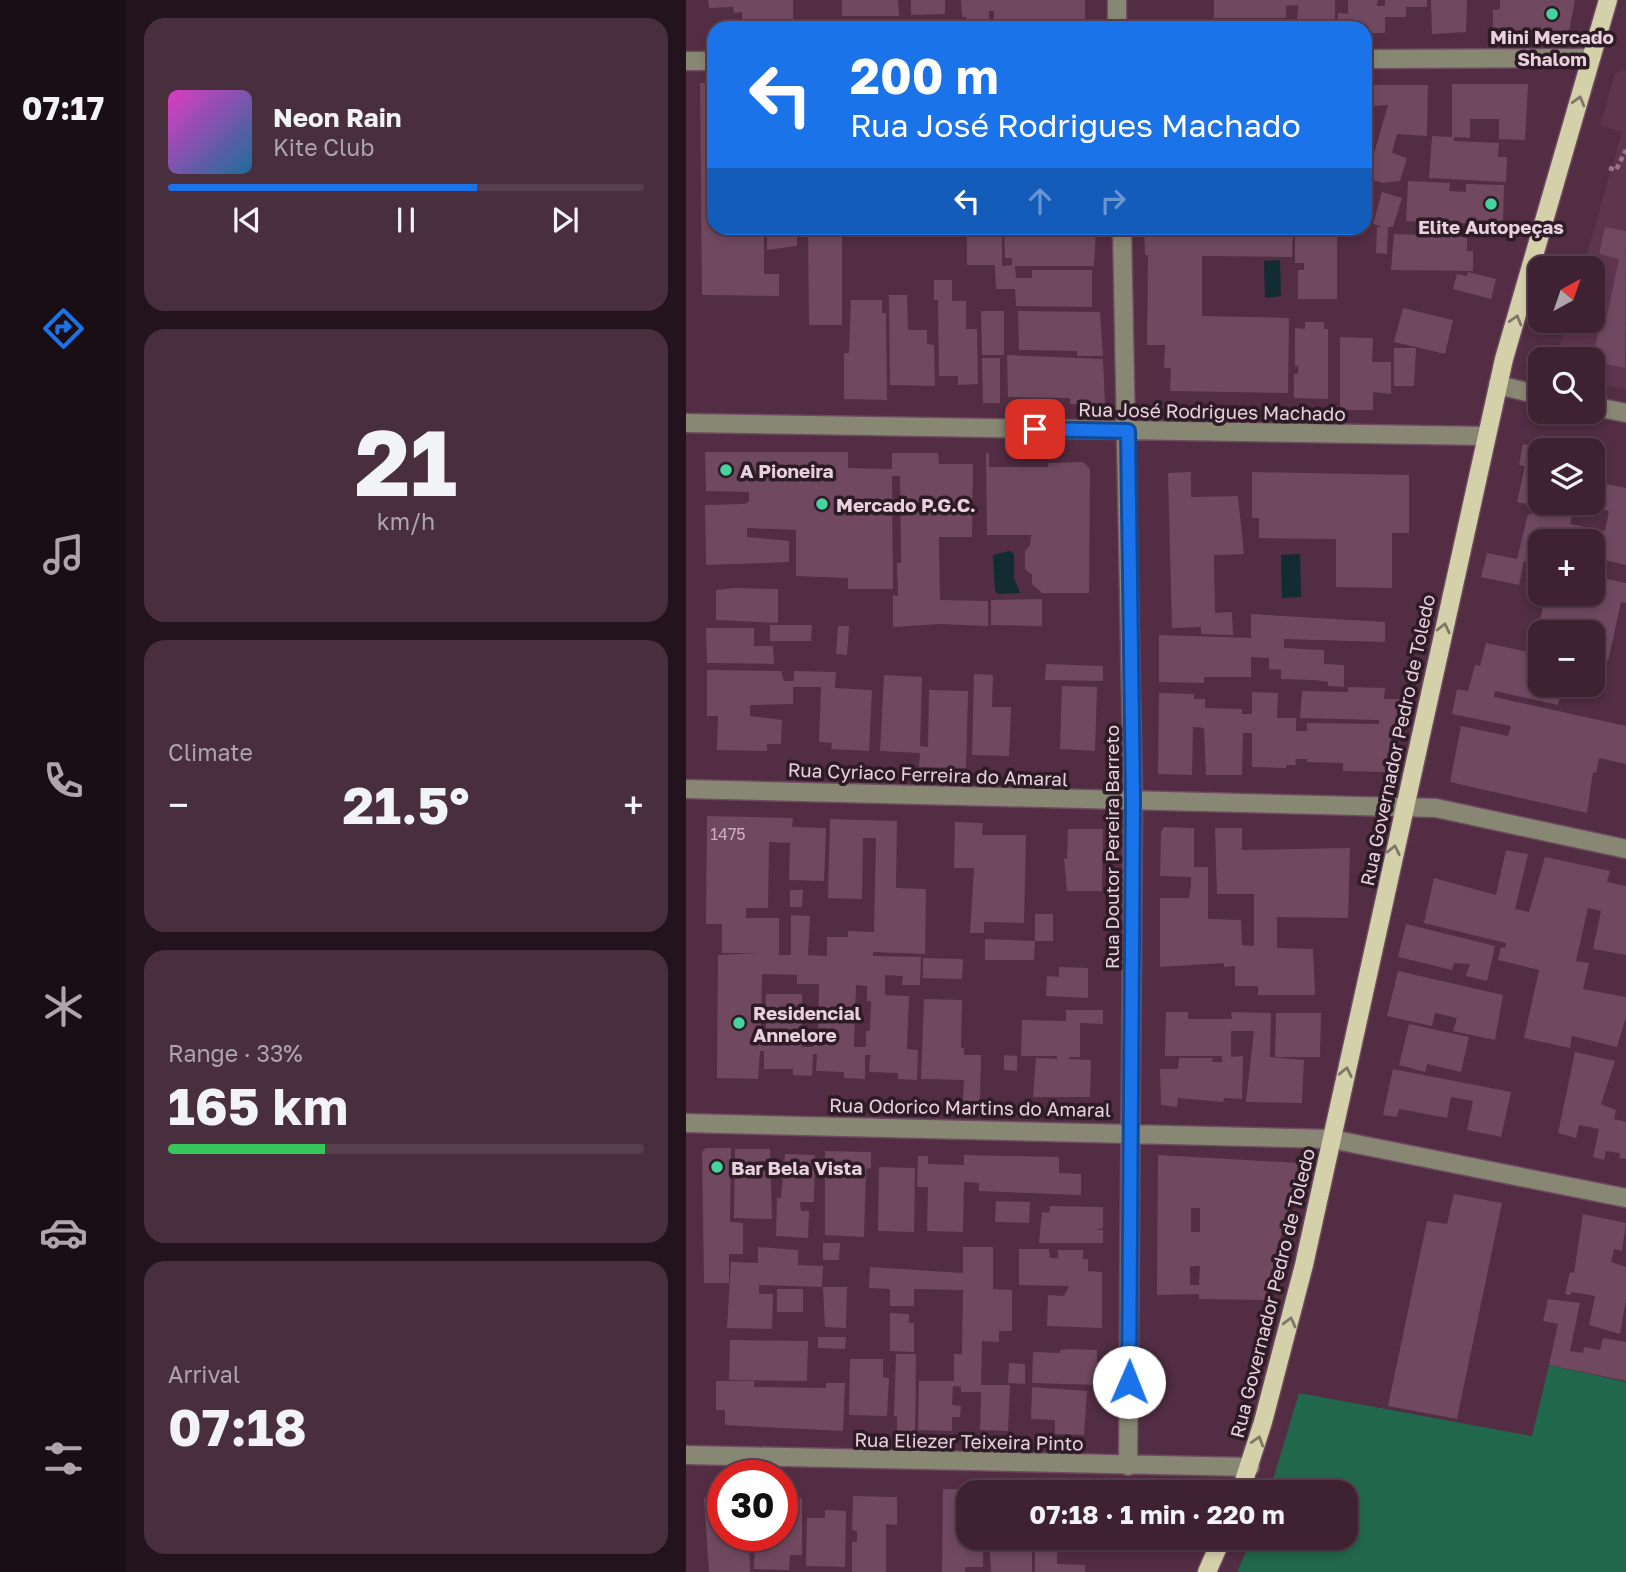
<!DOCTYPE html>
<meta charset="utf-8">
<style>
body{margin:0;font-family:"Golos Text",sans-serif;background:#492f3e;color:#f1f3f6;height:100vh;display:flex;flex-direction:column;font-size:26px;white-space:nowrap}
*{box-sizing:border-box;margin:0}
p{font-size:23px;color:#ada4ac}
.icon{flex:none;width:38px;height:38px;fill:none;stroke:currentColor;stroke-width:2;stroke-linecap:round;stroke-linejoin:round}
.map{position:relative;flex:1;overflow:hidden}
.drawer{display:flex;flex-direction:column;gap:18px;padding:18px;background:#22131c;width:560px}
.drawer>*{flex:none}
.hud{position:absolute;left:21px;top:21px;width:665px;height:214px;border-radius:21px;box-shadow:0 4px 10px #0003,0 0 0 2px #573f4d;background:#1a73e8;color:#fff;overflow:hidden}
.needle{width:46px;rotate:40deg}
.buttons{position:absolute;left:842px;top:256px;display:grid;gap:14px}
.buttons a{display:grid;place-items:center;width:77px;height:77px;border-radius:14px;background:#3e2232;box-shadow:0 4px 10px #0003,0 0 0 2px #573f4d;font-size:35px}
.speed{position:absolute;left:21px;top:1460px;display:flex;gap:14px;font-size:35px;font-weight:700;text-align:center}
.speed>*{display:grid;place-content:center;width:91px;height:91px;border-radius:50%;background:#3e2232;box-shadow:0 4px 10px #0003,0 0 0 2px #573f4d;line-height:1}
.speed .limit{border:10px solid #d22;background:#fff;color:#111}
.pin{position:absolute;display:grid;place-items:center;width:60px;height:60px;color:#fff;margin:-30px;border-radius:14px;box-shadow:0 4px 10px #0006}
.me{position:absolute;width:77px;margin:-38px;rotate:1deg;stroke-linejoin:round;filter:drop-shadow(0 0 5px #0008)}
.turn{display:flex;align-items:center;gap:24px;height:147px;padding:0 28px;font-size:32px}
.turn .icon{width:91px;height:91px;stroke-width:2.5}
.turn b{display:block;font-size:49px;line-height:60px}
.lanes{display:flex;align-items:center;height:66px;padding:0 28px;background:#0003;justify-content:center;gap:35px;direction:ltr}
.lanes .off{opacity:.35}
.big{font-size:52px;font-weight:700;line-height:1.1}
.drawer .widget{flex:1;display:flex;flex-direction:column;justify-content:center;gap:10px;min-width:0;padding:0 24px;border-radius:21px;background:#492f3e}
.drawer .dial{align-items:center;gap:0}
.dial b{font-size:91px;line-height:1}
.song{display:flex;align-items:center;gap:21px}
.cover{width:84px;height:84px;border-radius:10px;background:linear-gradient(135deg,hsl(310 70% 55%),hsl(200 70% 35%))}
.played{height:7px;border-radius:4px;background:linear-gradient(90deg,#1a73e8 65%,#573f4d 65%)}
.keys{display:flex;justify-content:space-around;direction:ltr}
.heat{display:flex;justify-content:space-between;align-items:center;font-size:38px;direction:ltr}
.charge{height:10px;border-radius:5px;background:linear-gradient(90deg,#34c759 33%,#573f4d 0)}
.trip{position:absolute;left:270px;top:1480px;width:402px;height:70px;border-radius:21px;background:#3e2232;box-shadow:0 4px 10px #0003,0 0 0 2px #573f4d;font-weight:700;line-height:70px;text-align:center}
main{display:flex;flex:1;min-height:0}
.tabs{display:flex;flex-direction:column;width:126px;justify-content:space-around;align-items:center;background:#190e14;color:#ada4ac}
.tabs .icon{width:49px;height:49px}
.tabs .selected{color:#1a73e8}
.tabs b{font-size:32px;color:#f1f3f6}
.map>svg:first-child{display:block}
.built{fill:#5f344e}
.green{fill:#21674c}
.water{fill:#132b33}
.building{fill:#704960;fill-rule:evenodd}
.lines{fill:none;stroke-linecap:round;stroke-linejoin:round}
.minor-casing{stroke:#6d4a5f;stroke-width:21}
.major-casing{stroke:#6d4a5f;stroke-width:21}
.path{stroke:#967789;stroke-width:4.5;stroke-dasharray:5 3.5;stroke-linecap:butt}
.minor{stroke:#888773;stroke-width:18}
.major{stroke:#d4d1aa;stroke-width:18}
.oneway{stroke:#807668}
.route-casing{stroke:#114b97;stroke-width:18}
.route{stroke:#1a73e8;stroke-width:12}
.poi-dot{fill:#46d49e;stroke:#2d1c26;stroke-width:2.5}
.labels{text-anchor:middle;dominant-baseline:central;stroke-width:7;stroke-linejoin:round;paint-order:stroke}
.number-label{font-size:16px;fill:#caaebe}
.poi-label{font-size:19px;font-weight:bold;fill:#e8d0dd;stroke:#2d1c26;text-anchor:start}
.street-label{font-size:19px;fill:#e8d0dd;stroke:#2d1c26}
</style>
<main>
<nav class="tabs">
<b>07:17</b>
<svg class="icon selected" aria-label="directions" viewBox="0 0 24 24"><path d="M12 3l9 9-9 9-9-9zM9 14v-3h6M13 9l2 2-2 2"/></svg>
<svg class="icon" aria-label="music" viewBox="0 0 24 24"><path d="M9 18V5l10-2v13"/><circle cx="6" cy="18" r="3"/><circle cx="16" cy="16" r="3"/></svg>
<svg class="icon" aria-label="phone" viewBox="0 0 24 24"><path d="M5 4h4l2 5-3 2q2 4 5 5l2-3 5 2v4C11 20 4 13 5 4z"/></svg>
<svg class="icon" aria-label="climate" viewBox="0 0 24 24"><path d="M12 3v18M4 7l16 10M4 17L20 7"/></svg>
<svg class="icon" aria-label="car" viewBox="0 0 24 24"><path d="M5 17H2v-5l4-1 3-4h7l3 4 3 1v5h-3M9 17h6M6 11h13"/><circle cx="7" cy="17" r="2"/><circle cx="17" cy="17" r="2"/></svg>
<svg class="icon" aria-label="filters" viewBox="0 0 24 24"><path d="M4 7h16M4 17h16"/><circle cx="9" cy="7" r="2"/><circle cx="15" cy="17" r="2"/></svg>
</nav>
<section class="drawer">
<div class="widget">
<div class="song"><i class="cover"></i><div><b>Neon Rain</b><p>Kite Club</p></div></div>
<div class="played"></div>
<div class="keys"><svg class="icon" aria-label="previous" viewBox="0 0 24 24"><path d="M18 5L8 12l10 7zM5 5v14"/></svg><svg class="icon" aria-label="pause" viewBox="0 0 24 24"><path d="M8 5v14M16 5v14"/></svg><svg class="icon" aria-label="next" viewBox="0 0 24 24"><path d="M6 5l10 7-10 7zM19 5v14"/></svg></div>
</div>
<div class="widget dial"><b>21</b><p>km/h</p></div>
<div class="widget"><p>Climate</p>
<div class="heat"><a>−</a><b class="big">21.5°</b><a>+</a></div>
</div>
<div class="widget"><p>Range · 33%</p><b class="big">165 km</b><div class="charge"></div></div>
<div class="widget"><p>Arrival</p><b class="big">07:18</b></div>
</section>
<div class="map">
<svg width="940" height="1572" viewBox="0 0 940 1572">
<rect width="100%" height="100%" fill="#522d43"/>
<path class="built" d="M940,70v320l-33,-8 -1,-23h-36l12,-39h24v-52h-9l39,-136 -22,-7 15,-52z"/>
<path class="green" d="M863,1365l77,17v190h-389l15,-34h94v-45h-77l30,-100 233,43z"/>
<path class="water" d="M594,260l1,36 -16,2 -1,-37z
M324,551l4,3v24l6,15 -22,1 -3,-3 -2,-36z
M614,554l1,43 -19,1 -1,-43z"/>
<path class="building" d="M22,0h85v21l-51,1v-10l-8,1 -1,-6 -24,1z
M156,0h56l1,16h-57z
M225,0h34v14l-34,1z
M275,0h124v28h-91v-17h-5v13h-23v-7h-4z
M528,0h121v23l-38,-1 1,-17 -12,1v12h-72z
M662,0h30l-1,6h8v-6h42v7h-21v10h-21v16h-20v-5h-27v-15l10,1z
M745,0h36l-1,32 -34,2z
M814,0h75l-6,32 -4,3 -65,-1v-6h-7v-18l7,-1z
M14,83h14v145h50v46h15v22l-77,-1z
M766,84h76l-3,56 -26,-1v-20h-29v19l-16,-1v4l45,2 -1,14h9l-1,25 -77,-4 3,-42 20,1z
M679,85h63l-1,51 -30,-2 -5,19 15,5 -7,23 -18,2 -15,-5 4,-15h-6zM702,105l-15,52 -2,-51z
M722,181l42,2 -1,8 17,1v-8l38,1 -1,40 -97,-4z
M696,192l20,6 -9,29h-5l-1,27 -11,-1 1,-26h5l-9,-3z
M919,227l21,4 -1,137 -33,-7 8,-37 5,1 14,-66 -20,-5z
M81,228h30v18l-30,4z
M122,228h34v97h-33z
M281,228h35v38l10,-1v-7h-7l-1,-29 92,-1 -2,38h-79l1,12h16v-8h60v37l-76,-1 -1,-17h-19l-1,-24h-28z
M458,228h149l-1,29 -90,-1v60l87,2 -1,75 -118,-2 1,-23h-7l1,-23h-18l1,-90h-3z
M609,228l42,3v68h-39v-29h6v-7h-9z
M708,234l73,3v14h6v20l-82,-1z
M782,272l28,7 -5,20 -38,-10 4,-15 10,2z
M248,280h18v21h14v28h11l1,55 -20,1v-9h-19l-1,-76h-4z
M203,295h18l1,35h19v14l7,1 1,41 -45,-1z
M165,300h31v13h4l1,87 -43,-1v-46h5z
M717,308l50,12 -8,34 -51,-12z
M295,311h23v44h-22z
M332,311l82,1 3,44h-26v-5l-58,-1z
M619,322h19v7h4v70l-34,-1v-24h4v-8h-3v-38l10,1z
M654,337l33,1 -1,24h19v32l-18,-2v18h-33z
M708,348h22l-2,38h-20z
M321,355l96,4 2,46 -35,-1v-6l-62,-1z
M296,358h18v45h-17z
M837,444l23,5 -6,1v52h52v-21l34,7v77l-34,-8v-16h-52v24l-16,-4 -5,24 -38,-8 6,-24 30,6 11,-45 3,1 2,-10 -16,-3 8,-36 -6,-1zM906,507l17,4 -4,20 -35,-7 3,-13 17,4z
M19,452h143v16l44,1v-16h46l1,11h34l-1,73h-33l1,63 48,1v25l-48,-2 -47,3v-32l5,1 -1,-33h4l-1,-87h-8l1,113h-45v-11l-52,-2v-46l-49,-2v9l42,4v21l-83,3 -1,-60 40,-1 4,-3v-9l-43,-1z
M300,453h3v14h59v-4l35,-1 7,7 -1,124h-47l-10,-9v-9l-7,-6v-18l5,-6 1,-10h-44z
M505,472v25l47,-1 6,58 -30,1 1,58 17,-1 1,23 -32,-1v-7l-29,1 -4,-155z
M566,472l157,3v58h-17v55l-56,-1v-48l-77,-1v-20h-7z
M906,576l34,7v20l-5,-1 -13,59 -16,-3v-26h-47l-7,-4 8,-35h46z
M48,588l44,1v34l-62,-3v-30z
M356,599v27l-51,-1v-25z
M565,614l134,8v20l-101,-3v9l40,2v14l20,1v22l-16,-1v-4l-14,-2 -33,-1v-9l-12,-1v-11l-18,-1v20h-47v6l-45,-1v-47l92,3z
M84,625h42l-1,16h-41z
M152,626h11l-2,29 -11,-1z
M20,628h48v18h19l1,18 -67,-1z
M800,643l47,10 1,-4 6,1v34h23l-5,21 -63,-14 -1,6 132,29v38l-27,-6 -3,15 -3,-1 -6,41 -137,-31 11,-56 47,10 3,-10 -59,-12 5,-25 11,2 7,-26 5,1z
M360,664l57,2v15l-58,-1z
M21,670l74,1 3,10h10v-10l42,1 -1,16 37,2 -3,61 -38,-2 1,-6 -13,-1 2,-55h-28v17l-43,1v11l32,4 -1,24h-14v7l-50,-1 1,-34h-11z
M288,674l19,1 -1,32h19l-2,49 -37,-1z
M198,675l38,2 -2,69 8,1 1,-57 39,1 -2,77 -47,-1 1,-14 -40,-2z
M376,686l35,1 -2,64 -35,-2z
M662,687l37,1 -1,11h16l-15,73 -42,-1v-8l-36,-1v-3h-12l1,6h-10v3l-34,-1v-34h-9l-1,42h-36l-2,-47 -11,-1 -1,48 -34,-1 1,-81 35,1v5h11v9l37,1v5h10v-22l26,1 -1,25h19v13h11v-8l72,1v-4l-79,-2 2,-27 46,1z
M21,816l86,2 -1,9 34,1 -2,53 -35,-1 1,-37 -21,-1 -1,66h-22v10h33v37h12v-40l19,1 -2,39 19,1v-19h21v-6l26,1 2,-94h-13l-1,61 -34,-1 2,-79 67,2 -1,67 30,1 -1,65 -52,-2v4l48,1 -1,28h-18l1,-9 -18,-1v20l24,1 -2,53 11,1 -1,30 -19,-1v-6l-29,-1 1,-17h-5v24l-21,-1v-6l-28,-1 1,-17h-4l-1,22 -19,-1v-6h-29v-18h-4l-2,28 -41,-1 1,-123 42,-2h-38v-29h-16zM76,974l35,1v9h22l-1,46h-5v17h-11v-53h-36v35h-5zM170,985l11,1v15h4l-1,30h-4v16h-12z
M269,822l28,1 -1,12h44l-2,88 -40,-1v11h-14l4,-65h-20z
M478,827l30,1v39h14v52l33,1 1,25 12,1v-52h-37l-2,-66h27v22l108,-2 -2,70 -71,-1v31l36,1 2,46h-57v-9h-23v-20l-11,1v-4l-64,4v-69h29l2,-12v-9l-31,-1 1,-44z
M382,829h35l-1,62h-35l-3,-33 3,1z
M820,850l22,4 -13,55 14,3 16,-55 65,14 -3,11 19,4v69l-33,-6 8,-38 -13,-3 -12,53 13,2 -6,26 43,8v20l-9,30 -45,-11 -2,12 -46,-10 15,-68 -41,-10 3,-13 4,1 1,-5 -82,-20 10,-45 62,17z
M104,890h13l-1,17h-12z
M349,914h18v27h-18l-1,19h-49v-21l50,2z
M720,924l89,22 -8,35 -21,-5 4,-12 -16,-1 -2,7 -54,-13z
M237,958l40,1 -1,20 -39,-1z
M373,967l29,1v30l-42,-2 1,-20 12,1z
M712,971l105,24 -8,45 -42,-9 4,-13 -22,-5 -3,13 -45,-10z
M238,999l38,1 -1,48h3v7h17l-1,46h-17l1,-21 -43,-1z
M380,1010h37v14l-23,-1v34h-11v2l22,1 -1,37h-57l3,-39 21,1v-3h-36l1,-36 44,1z
M480,1012h22v7h44l-1,-7 40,1 -1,44 34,3 -2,43 -56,-1 8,-71h-23v26l12,-1 -1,43 -18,-1 -1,4 -45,-4 -1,9 -16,-2 -1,-36h18l1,-11h34l-1,4h10v-6h-57z
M590,1013h45l-1,44h-45z
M723,1024l60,13 -8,35 -34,-8 -2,8 -26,-7z
M889,1052l40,9 -14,43 15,6 -2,9 12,3v37l-7,-1 1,-5 -14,-2 -2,9 -11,-3 6,-28 -20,-4 -3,13 -18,-5z
M318,1055l13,1v15l-13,-1z
M707,1069l118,23 -10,45 -34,-7 6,-29 -22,-4 -4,21 -48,-9 -2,8 -14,-2z
M20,1148h25l-1,74 13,1v31h-14v29h-25l-2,-131z
M49,1149h35l2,70 -38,-1z
M139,1151l46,1v16l-5,1 -2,68 -39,-2z
M99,1154l30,1 -1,47h-14l1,9h8l-1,27 -32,-2 1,-38h4z
M278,1155l95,2v16l22,1v21l-102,-4v-8l-15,-1 -1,50 -36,-1 1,-44h-11l1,-31h10v8l36,1z
M472,1155l141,8 -34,137 -66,-1v-5l-42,1zM505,1208h9v24h-9zM504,1266h10l-1,19h-9z
M193,1167l36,1 -1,64 -36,-1z
M768,1194l48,9 -45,216 -69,-13 39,-185 20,3z
M310,1201l34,1 -1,21 -34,-1z
M364,1206l53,1v21l-7,2h7v13h-64l3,-31 7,1z
M897,1214l43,9 -4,28 -8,-2 -3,13 15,5v32l-6,35 -31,-9 6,-29 -24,-4v3l-6,-1 5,-22 4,1z
M137,1243h17l-1,17h-16z
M72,1247l40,3v15l25,1 -1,21 -63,-2v9h14l-1,35 -45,-1 4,-66 27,1z
M277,1247h30v42l19,1v41h-13v11l-17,-1 -1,44h29l-2,46 -28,-1 1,-38h-20v-5l-8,-1 -1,19 9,1 -1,11h-8v14l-34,-1 1,-49h35v-27h8l1,-64 -49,-1v17h-24v-17l-21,-1 1,-21 93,6z
M333,1249h30l1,9h8v-8h25v9h5v12l14,1v56l-55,-2 1,-31 16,1 5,-10 -50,-1z
M137,1287h24l-1,41 -21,-1z
M91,1289h26v23h-26z
M862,1299l32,4 -10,48 13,2 1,-6 16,3 3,-12 23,4v39l-77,-16 9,-41 -15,-3z
M204,1313l19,1v9h5v29l-24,-1z
M132,1337h28l-1,12 -27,-1z
M44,1340l78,1 -1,40 -78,-1z
M384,1349l27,1v12h4v23l-69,-2 1,-31 27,1v-3z
M210,1354h20l-1,78h-18v-16h-3z
M164,1359h33v18l6,1 -2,38 -38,-1z
M323,1363l16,1v20l-17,-1z
M30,1381h38v6l72,1v-5h19l-2,48 -118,-6v-15h-9z
M346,1387l55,4 -3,44 -29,-1v-14l-24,-1z
M257,1489l47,1v3h-22v45h15v29h-18v5h-23z
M167,1496l44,1v28l-11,-1v48h-34v-30h5v-11l-5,-1z
M18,1498h19v37h26l1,37h-41z
M96,1498h20v57h-12l-1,15 -35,-1 1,-34h27z
M139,1510l21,1 -1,56 -39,-1 1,-48h18z
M303,1538h43v34h-41z
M349,1538h22v26l28,1v7h-50z"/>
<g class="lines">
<g class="minor-casing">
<path id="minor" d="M431,0v28
M679,59l226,-1
M0,61h28
M436,228l11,572 -5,666
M812,385l42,10
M906,406l34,7
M0,423l800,13
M0,789l750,19 190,41
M0,1123l645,16 295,59
M0,1455l564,12"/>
</g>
<g class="major-casing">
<path id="major" d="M554,1493l23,-71 41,-157 200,-906 104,-359
M521,1572l15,-34"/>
</g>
<path class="path" d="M923,168l7,2 10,-20"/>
<use href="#minor" class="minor"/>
<use href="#major" class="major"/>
</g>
<defs><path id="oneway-chevron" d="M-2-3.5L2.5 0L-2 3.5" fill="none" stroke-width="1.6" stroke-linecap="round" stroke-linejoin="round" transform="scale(1.75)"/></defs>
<g class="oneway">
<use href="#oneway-chevron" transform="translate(893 101) rotate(-74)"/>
<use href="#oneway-chevron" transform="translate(830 320) rotate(-74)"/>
<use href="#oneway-chevron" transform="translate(758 628) rotate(-77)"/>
<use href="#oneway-chevron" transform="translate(708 850) rotate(-78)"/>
<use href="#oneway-chevron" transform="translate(660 1072) rotate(-78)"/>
<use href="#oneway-chevron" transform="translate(604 1322) rotate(-76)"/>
<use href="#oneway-chevron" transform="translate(572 1441) rotate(-73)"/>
</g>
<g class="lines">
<g class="route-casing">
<path id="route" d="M349,429l93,2 5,369 -4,582"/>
</g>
<use href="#route" class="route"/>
</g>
<g class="poi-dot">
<circle cx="866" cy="14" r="7"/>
<circle cx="805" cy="204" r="7"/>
<circle cx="40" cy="470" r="7"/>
<circle cx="136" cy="504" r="7"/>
<circle cx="53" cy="1023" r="7"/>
<circle cx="31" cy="1167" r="7"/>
</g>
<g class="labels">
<g class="number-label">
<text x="42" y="834">1475</text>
</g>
<g class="poi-label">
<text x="866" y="36" text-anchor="middle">Mini Mercado<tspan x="866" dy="22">Shalom</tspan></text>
<text x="805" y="226" text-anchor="middle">Elite Autopeças</text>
<text x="54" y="470">A Pioneira</text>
<text x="150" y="504">Mercado P.G.C.</text>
<text x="67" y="1012">Residencial<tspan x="67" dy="22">Annelore</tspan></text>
<text x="45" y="1167">Bar Bela Vista</text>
</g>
<g class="street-label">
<text transform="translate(526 411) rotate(1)">Rua José Rodrigues Machado</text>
<text transform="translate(711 740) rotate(-78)">Rua Governador Pedro de Toledo</text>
<text transform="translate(242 774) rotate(2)">Rua Cyriaco Ferreira do Amaral</text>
<text transform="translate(425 847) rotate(-90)">Rua Doutor Pereira Barreto</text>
<text transform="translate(284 1107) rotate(1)">Rua Odorico Martins do Amaral</text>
<text transform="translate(586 1293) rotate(-76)">Rua Governador Pedro de Toledo</text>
<text transform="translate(283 1441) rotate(1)">Rua Eliezer Teixeira Pinto</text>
</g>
</g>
</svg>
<div class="buttons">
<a><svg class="needle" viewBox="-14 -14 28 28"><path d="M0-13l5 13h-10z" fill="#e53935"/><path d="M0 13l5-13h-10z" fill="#ada4ac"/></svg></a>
<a><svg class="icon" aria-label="search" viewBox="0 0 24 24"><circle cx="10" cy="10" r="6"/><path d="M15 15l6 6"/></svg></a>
<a><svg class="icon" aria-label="layers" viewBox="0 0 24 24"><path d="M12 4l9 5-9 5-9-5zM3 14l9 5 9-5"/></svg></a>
<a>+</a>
<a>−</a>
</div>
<div class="speed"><div class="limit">30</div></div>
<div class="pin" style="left:349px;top:429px;background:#d93025"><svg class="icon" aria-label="arrive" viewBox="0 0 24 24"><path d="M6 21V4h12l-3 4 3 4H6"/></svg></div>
<svg class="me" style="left:443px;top:1382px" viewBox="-20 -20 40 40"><circle r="19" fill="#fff"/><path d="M0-13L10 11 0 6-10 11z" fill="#1a73e8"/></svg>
<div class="trip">07:18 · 1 min · 220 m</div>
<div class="hud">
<div class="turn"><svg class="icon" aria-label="left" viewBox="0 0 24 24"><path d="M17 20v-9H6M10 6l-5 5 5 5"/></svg><div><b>200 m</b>Rua José Rodrigues Machado</div></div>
<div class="lanes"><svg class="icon" aria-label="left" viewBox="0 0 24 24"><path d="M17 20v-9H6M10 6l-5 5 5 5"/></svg><svg class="icon off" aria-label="ahead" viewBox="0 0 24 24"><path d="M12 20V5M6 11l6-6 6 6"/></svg><svg class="icon off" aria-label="right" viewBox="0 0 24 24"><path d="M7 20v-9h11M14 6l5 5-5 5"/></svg></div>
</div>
</div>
</main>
